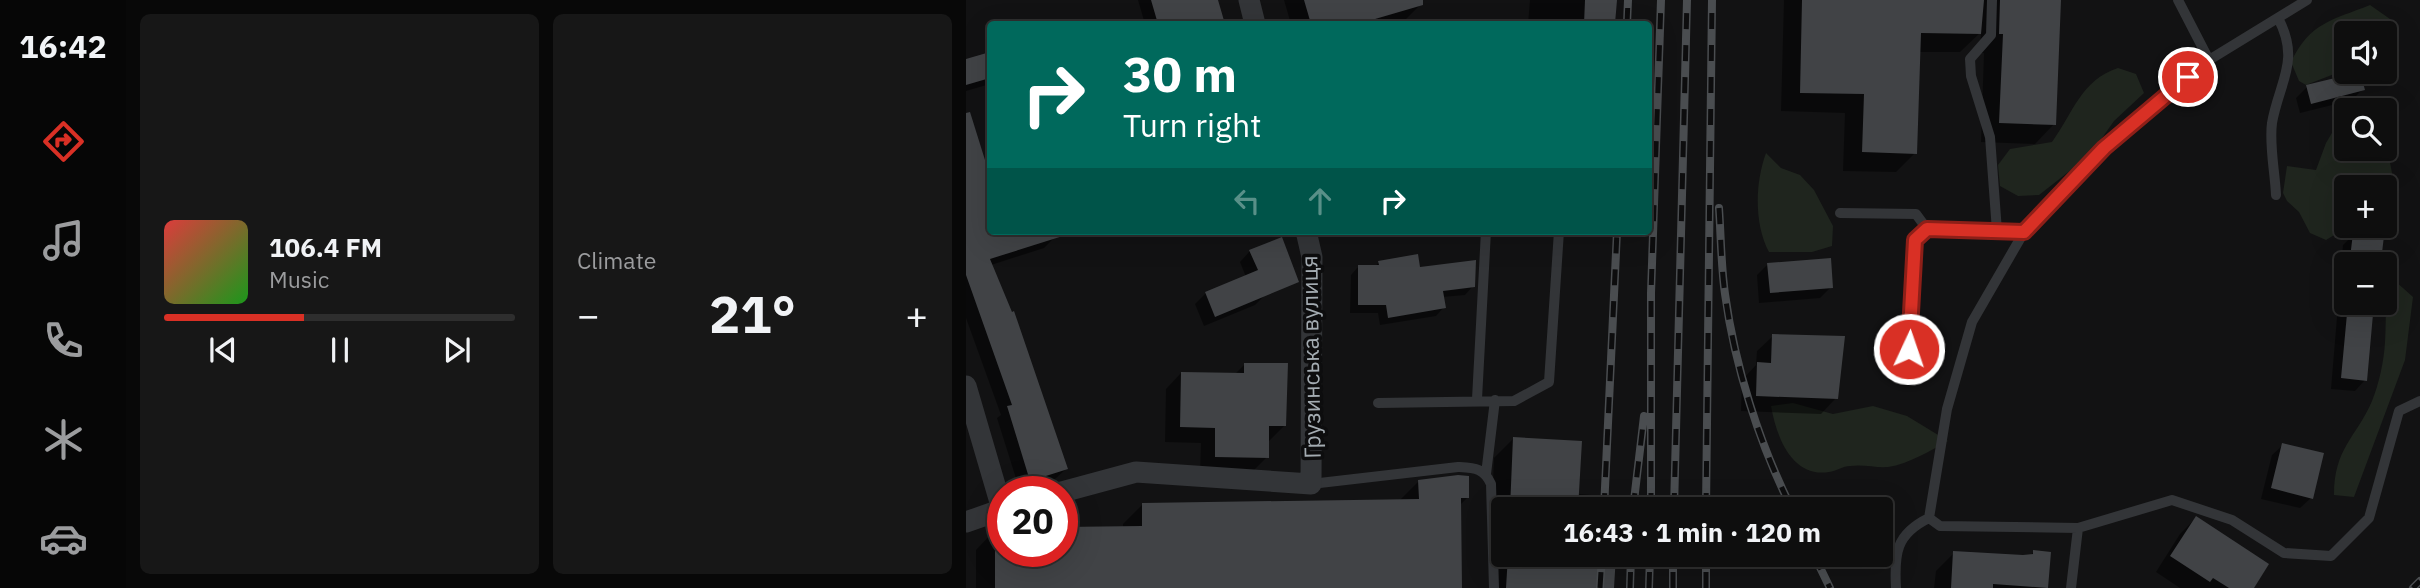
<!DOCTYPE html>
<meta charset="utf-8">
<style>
body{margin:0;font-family:"IBM Plex Sans",sans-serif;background:#171717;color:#f1f3f6;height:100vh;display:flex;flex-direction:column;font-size:26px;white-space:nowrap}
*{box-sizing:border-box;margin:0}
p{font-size:23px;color:#9b9c9e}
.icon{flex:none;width:38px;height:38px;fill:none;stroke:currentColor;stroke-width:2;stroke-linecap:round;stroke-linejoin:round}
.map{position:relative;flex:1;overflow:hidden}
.drawer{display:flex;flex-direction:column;gap:14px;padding:14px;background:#080808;width:840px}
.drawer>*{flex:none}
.top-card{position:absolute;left:21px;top:21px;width:665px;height:214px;border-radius:7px;box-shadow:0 7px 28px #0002,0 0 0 2px #2e2e2e;background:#00695c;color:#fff;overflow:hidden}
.tools{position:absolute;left:1368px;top:21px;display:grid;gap:14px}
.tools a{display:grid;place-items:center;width:63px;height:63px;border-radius:7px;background:#0e0e0e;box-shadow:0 7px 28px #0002,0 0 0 2px #2e2e2e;font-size:35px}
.speed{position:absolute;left:21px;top:476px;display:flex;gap:14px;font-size:35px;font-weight:700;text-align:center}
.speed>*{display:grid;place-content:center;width:91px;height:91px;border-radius:50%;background:#0e0e0e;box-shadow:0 7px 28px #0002,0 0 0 2px #2e2e2e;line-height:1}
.speed .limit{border:10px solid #d22;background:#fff;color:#111}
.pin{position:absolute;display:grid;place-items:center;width:60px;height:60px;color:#fff;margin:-30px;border:4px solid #fff;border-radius:50%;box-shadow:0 2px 7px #0007}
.me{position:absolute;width:77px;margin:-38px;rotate:3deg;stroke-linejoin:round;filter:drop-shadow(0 0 5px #0008)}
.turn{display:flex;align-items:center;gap:24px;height:147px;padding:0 21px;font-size:32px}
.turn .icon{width:91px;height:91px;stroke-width:2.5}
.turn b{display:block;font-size:49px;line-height:60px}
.lanes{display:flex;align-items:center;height:66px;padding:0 21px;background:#0003;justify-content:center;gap:35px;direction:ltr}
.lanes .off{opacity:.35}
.big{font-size:52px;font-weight:700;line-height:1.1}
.drawer .widget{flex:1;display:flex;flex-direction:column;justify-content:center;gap:10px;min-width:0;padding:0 24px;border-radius:10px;background:#171717}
.song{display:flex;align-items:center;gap:21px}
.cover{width:84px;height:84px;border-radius:10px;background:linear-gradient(135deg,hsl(0 70% 55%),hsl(120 70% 35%))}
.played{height:7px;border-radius:4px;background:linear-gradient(90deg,#d93025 40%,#2e2e2e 40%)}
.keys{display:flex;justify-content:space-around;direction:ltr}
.heat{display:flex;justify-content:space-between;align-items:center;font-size:38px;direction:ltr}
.drawer .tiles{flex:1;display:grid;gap:14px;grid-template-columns:repeat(2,1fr)}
.trip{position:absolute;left:525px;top:497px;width:402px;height:70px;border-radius:7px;background:#0e0e0e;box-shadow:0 7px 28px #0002,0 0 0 2px #2e2e2e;font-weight:700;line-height:70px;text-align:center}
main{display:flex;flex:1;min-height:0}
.tab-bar{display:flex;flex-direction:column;width:126px;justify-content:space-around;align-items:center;background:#060606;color:#9b9c9e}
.tab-bar .icon{width:49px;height:49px}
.tab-bar .on{color:#d93025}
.tab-bar b{font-size:32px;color:#f1f3f6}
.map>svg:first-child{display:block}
.green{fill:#1f251e}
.shadow{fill:#0007}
.building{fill:#414346}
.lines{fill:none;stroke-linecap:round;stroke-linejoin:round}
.lane{stroke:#333538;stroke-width:10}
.street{stroke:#333538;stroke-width:21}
.rail-casing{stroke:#4a4d50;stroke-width:8}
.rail{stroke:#0d0d0e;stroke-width:5;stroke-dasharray:16;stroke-linecap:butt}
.route-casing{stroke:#8d1f18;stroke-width:18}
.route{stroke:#d93025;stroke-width:12}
.labels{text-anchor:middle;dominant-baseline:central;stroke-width:7;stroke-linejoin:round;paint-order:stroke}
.street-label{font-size:23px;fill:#a4acb2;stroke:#0d0d0e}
</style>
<main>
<nav class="tab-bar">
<b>16:42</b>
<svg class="icon on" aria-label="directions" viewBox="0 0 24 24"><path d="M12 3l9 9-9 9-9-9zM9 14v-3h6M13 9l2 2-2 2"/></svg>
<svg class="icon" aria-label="music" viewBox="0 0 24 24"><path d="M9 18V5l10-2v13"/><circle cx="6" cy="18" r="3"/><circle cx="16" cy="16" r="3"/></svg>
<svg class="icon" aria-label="phone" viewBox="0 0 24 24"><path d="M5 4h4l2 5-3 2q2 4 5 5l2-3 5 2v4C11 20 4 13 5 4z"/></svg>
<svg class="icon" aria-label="climate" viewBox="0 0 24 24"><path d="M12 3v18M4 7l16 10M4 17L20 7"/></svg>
<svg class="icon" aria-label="car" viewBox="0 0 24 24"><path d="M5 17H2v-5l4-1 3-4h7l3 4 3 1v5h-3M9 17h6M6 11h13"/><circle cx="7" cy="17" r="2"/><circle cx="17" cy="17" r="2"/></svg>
</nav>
<section class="drawer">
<div class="tiles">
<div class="widget">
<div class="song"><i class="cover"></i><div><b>106.4 FM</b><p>Music</p></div></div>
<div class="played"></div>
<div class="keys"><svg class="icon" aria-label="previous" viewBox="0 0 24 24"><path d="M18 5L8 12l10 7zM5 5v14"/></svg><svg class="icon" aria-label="pause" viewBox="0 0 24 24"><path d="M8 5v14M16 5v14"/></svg><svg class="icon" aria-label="next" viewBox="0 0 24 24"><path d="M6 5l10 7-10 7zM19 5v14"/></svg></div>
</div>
<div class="widget"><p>Climate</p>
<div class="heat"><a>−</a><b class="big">21°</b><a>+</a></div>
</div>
</div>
</section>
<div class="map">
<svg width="1454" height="588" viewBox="0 0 1454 588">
<rect width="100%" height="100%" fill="#121213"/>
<path class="green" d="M1404,5l20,14 2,20 -7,18v-24h-38v36l-41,16 -7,-4 -8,-19c19,-40 42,-42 79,-57z
M1152,68l18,6 8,19 -30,28 -24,34 -51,40 -21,1 -18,-10 -2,-21 12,-16 42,-7c21,-29 29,-62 66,-74z
M1381,124v25h38v-14l11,60 -8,23h-3v-31h-38l2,39 -23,14 -16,-7 -11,-21 -12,-11 -4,-8 4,-27 29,4 10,-27 10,-17z
M800,153l15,15 19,7 14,15 19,36 -1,20 -20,6h-43c-15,-28 -14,-69 -3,-99z
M1428,280l19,17 -8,63 -51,137 -20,-2c0,-47 22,-57 38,-94 7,-17 12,-40 13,-59 2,-25 -2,-39 9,-62z
M827,403l40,11 40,-8 34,10 41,25c-17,9 -39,23 -60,26 -12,1 -25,-3 -38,-1 -7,0 -14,5 -21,6 -38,6 -53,-37 -58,-66z"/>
<path class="shadow" d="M172,0h78l8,24h-79z
M318,0h134l2,5 -16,16 -12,3h-101z
M564,0h86l-1,24h-87z
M818,0h275l-5,124 -19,20 -54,-2 3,-89h-4l1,-21 -21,20h-42l-3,101 -19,19 -53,-1 2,-58 -64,-2z
M24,54v30l-24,7v-30z
M1341,87l56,2 -11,11 -52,13 -4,-15z
M0,148l21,21 3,-1v63h62l2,7 -10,10 -53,17 75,204 -11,10 -35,12 -23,-73 4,-3 -35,-97z
M1388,234l26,26 -4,4h-29v39h26l-8,77 -10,11 -24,-2 12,-144z
M315,239l-15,55 -11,11 -51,21 -9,-22 11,-11 40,-16 -6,-15 10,-11z
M413,262l40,7 54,17 -8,9 -23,2 2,10 -8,9 -56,9 -2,-12h-28l1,-38 8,-9 16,1z
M802,264l63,23 -11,11 -61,5 -2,-28z
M807,336l63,62 -15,16 -80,-3 1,-31 14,-15 1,-14z
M279,364l39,62 -15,15 -2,16 -16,16 -51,-1 1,-29 -36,-1 1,-53 15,-16 54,1z
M547,439l64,55 42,3 -1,12h-115v46h112l-3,33h-123l5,-130z
M1317,445l28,53 -11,10 -39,-9 11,-44z
M453,481l49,16 -9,9 1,82h-484v-38l19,-20h8v21h59l61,-23v-4l19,-19 257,-4z
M1230,518l56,70h-72l-24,-16 24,-38z
M1068,552l12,36h-112l2,-17 18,-18 75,3z"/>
<path class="building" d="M185,0h67l7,24h-67z
M338,0h119v5l-65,19h-47z
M619,0h32l-2,24h-31z
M836,0h182l-3,34 -60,-1 -4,121 -55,-2 2,-58 -64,-1z
M1034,0h61l-5,125 -57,-2 4,-89h-4z
M24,52v26l-24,7v-26z
M1394,72l5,18 -54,14 -5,-19z
M4,112l20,64v55h75l1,4 -76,24 22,53 2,-1 54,158 -38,12 -23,-75 5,-1 -46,-130v-162z
M1387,233l31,3 -3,25 -31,-3z
M316,237l17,45 -84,35 -10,-25 53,-22 -9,-20z
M452,254l2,13 56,-7 -1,27 -32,4 3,17 -58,10 -2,-13h-28v-40h21l-1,-4z
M865,258l2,30 -63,5 -3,-30z
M1382,303h26l-7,78 -26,-3z
M806,334l73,2 -7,63 -82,-3 1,-34 14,1z
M278,363h44l-2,63h-17v32l-54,-1v-29l-35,-1 1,-55 63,1z
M547,437l69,4 -4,68h-68z
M1316,443l42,10 -11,46 -42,-11z
M492,475l11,1v22h-8l1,90h-467v-37h67v-24l80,-1v-23l277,-4 -1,-19z
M1230,516l73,48 -15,24h-25l-16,-10 -3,4 -40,-26z
M1067,550l18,2 -3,36 -55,-4v4h-42l2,-37 70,4 10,-1z
M542,555h108l-2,33h-108z"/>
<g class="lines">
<path class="lane" d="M1026,0l-1,35 -21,24 1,17 19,61 7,94
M1212,0l31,60
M1310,195c-1,-23 -7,-50 -4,-72 7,-41 29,-62 6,-105
M874,213l76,1 11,15
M1058,232l-52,90 -25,87 -18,109 11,8 138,2 -7,60
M912,349h31l6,-109 12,-11 97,3 80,-85 105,-87 98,-60
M511,399l9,-168
M412,403l136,-2 35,-19 10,-151
M520,474l9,-74
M345,484l147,-17c17,1 26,1 33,17l3,104
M1112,528l94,-28 60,20 52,33 47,3 38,-38 30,-107 21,-10
M930,588c-2,-35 0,-54 33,-70"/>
<path class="street" d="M283,0l6,24
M0,386l36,123
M96,492l74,-20 175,12 1,-227 -6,-26
M0,522l37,-13"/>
<g class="rail-casing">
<path id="rail" d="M661,24l1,-24
M753,208c2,29 2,58 6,86 10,73 34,149 67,215
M638,509l13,-278
M667,509l11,-93
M685,509v-216l10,-293
M708,509l13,-509
M740,509l6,-509
M848,555l16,33
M634,588l2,-33
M664,588l1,-33
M683,588l1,-33
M707,588v-33
M740,588v-33
M1447,588l7,-7"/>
</g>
<use href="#rail" class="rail"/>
</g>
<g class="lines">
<g class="route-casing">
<path id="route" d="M943,349l6,-109 12,-11 97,3 80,-84 84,-71"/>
</g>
<use href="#route" class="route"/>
</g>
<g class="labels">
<g class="street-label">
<text transform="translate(344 357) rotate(-91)">Грузинська вулиця</text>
</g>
</g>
</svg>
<div class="tools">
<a><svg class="icon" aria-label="sound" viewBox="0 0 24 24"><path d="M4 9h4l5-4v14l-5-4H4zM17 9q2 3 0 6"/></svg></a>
<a><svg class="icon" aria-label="search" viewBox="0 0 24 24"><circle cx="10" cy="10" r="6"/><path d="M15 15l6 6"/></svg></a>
<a>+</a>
<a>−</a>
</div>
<div class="speed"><div class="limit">20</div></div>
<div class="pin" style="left:1222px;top:77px;background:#d93025"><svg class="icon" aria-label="arrive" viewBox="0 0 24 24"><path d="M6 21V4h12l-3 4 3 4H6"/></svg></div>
<svg class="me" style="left:943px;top:349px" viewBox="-20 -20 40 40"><circle r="17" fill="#d93025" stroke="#fff" stroke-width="3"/><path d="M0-11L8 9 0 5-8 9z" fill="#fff"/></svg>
<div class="trip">16:43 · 1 min · 120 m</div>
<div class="top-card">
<div class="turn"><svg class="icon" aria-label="right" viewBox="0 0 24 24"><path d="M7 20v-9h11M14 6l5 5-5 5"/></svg><div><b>30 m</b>Turn right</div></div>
<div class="lanes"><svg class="icon off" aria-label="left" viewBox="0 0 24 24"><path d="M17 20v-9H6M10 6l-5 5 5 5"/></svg><svg class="icon off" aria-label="ahead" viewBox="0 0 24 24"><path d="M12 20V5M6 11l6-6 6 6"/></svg><svg class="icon" aria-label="right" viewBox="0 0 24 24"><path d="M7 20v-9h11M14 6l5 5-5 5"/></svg></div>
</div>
</div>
</main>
